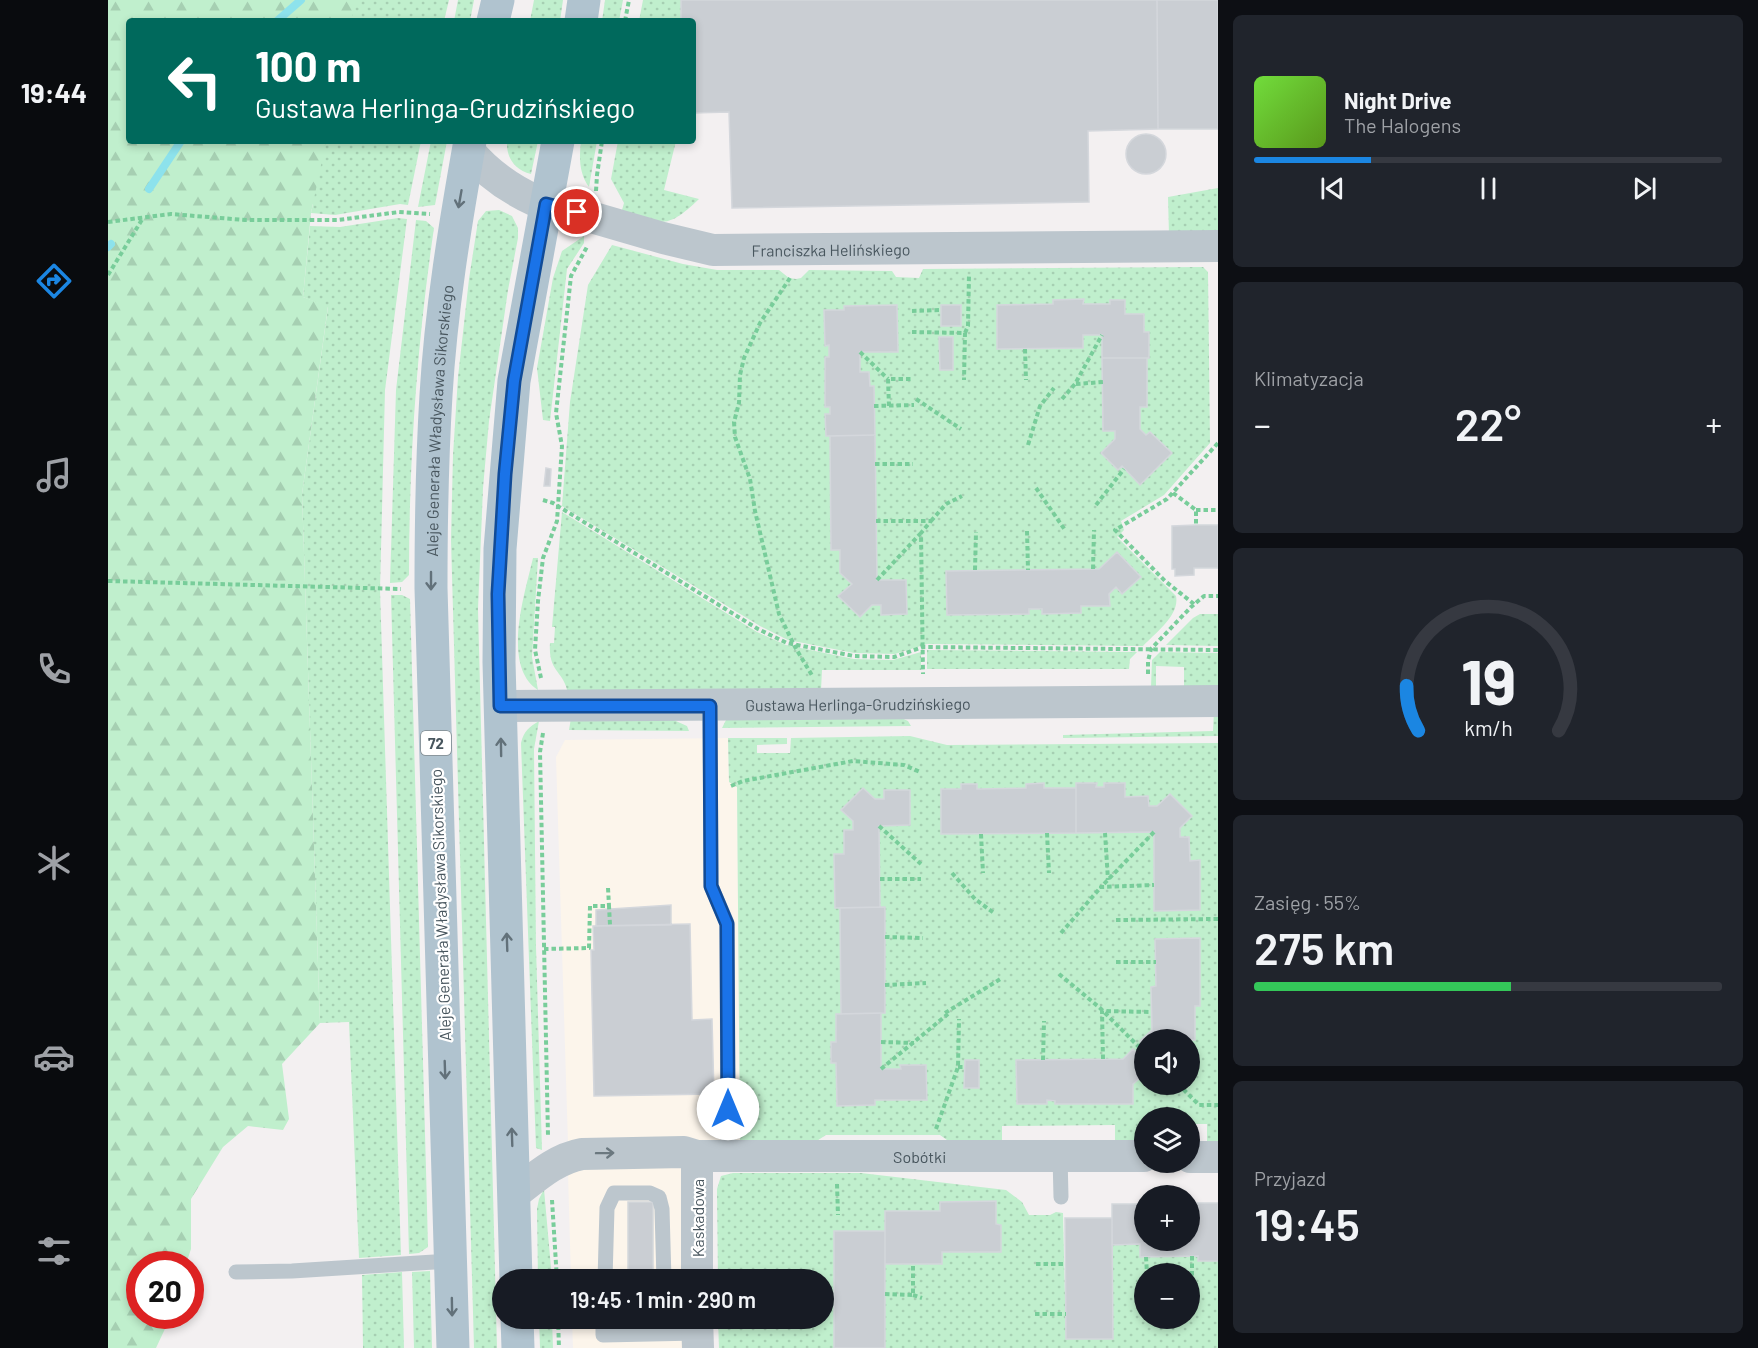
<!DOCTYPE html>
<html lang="pl">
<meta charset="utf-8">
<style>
body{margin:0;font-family:Barlow,sans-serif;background:#20242c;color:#f1f3f6;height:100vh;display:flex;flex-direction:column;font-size:22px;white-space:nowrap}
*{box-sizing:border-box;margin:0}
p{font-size:20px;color:#9ea1a6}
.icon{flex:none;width:33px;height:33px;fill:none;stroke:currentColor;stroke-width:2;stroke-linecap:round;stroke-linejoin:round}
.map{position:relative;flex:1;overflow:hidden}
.sheet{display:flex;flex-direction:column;gap:15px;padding:15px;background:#0d0f14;width:540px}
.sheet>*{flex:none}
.banner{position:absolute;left:18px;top:18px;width:570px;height:126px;border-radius:6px;box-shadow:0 3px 9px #0003;background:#00695c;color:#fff;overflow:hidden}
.tools{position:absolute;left:1026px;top:1029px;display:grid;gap:12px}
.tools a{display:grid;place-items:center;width:66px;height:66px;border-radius:50%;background:#171b24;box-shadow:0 3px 9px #0003;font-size:30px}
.speed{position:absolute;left:18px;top:1251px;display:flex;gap:12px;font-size:30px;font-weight:700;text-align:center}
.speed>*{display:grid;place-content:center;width:78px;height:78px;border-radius:50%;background:#171b24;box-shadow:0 3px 9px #0003;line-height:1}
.speed .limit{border:9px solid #d22;background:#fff;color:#111}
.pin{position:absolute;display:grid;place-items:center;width:51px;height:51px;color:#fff;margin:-26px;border:3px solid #fff;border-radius:50%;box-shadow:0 2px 6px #0007}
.me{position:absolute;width:66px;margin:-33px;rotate:0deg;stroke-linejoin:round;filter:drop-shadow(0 0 4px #0008)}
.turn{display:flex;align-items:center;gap:21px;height:126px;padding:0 30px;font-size:27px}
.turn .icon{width:78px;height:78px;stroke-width:2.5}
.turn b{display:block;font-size:42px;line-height:51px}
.big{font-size:45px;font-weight:600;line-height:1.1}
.sheet .tile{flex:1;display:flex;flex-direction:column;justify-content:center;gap:9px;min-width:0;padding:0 21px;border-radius:9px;background:#20242c}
.sheet .dial{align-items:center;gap:0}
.dial svg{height:156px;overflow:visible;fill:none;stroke:#363941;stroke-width:7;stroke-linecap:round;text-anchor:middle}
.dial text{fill:#f1f3f6;stroke:none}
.song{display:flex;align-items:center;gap:18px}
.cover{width:72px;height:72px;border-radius:9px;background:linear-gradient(135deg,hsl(100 70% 55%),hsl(90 70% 35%))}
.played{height:6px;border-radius:3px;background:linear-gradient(90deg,#1b86e2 25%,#363941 25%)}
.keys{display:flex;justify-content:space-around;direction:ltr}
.heat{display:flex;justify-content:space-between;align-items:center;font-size:33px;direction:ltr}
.charge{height:9px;border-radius:4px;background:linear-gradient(90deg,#34c759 55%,#363941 0)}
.trip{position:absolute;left:384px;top:1269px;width:342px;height:60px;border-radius:30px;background:#171b24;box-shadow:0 3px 9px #0003;font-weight:600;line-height:60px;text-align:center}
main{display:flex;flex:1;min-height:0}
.tabs{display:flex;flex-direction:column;width:108px;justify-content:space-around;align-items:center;background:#090b0e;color:#9ea1a6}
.tabs .icon{width:42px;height:42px}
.tabs .current{color:#1b86e2}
.tabs b{font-size:27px;color:#f1f3f6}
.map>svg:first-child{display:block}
.commercial{fill:#fcf5eb}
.green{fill:url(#green-dots);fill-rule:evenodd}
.forest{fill:url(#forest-firs)}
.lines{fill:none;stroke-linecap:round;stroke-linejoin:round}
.stream{stroke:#8de2ec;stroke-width:8}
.building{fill:#caced3;stroke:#d4d7dc;stroke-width:1.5}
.path{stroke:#78cd9a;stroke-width:4;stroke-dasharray:4.5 3;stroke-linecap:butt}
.lane{stroke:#bcc6cd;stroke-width:15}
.street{stroke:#bcc6cd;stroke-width:32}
.primary{stroke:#b0c3cf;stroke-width:33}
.oneway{stroke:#62717a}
.oneway2{stroke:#6b787f}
.route-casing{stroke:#114b97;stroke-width:15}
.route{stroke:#1a73e8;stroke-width:10}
.labels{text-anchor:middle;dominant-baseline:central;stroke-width:4.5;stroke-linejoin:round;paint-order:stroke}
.shield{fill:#fff;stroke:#7f898e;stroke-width:1.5}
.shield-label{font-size:15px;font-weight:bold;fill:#48565e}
.street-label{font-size:16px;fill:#48565e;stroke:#fff}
</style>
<main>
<nav class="tabs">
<b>19:44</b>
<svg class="icon current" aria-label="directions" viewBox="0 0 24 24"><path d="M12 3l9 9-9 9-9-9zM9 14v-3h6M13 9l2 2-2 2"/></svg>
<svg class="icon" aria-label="music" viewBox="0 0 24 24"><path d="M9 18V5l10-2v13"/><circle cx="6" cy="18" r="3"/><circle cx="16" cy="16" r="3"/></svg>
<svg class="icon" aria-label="phone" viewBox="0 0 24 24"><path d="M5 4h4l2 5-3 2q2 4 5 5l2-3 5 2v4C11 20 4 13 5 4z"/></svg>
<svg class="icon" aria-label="climate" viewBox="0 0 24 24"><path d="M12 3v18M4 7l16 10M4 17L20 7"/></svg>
<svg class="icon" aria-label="car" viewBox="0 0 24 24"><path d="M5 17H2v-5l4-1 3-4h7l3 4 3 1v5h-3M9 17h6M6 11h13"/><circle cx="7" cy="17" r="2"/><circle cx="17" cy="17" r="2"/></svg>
<svg class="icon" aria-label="filters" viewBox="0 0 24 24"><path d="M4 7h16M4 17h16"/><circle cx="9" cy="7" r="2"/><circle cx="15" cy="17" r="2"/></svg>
</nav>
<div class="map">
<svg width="1110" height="1348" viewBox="0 0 1110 1348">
<defs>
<pattern id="green-dots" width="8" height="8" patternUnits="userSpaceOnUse" patternTransform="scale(1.5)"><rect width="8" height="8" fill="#c0efcd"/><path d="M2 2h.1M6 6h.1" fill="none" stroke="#a6cfb2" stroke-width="1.8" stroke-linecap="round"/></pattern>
<pattern id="forest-firs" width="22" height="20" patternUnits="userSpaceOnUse" patternTransform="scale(1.5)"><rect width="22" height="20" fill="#c0efcd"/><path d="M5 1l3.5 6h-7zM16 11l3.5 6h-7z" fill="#a6cfb2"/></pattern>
</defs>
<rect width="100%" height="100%" fill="#f3f0f1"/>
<path class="commercial" d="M620,738l1,44 8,5 3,356h-172l-12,-386 9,-17z
M574,1165l4,114h-115l-3,-106 13,-6z
M464,1319h114v29h-113z"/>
<path class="green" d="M0,0h341l-5,21h-315v120h292l-13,64 -8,-1 -65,11 -24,-2 2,-9 -195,1z
M350,0h16l-4,21h-16z
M426,0h29l-3,21h-30z
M497,0h18l-4,21h-17z
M535,0h38v21h-42z
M323,141h16l-12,64 -17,2z
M399,141h31l-7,33c-16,-4 -25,-16 -24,-33z
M473,141h16l-8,46c-10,-14 -10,-29 -8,-46z
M510,141h58l-12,49 35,9c-32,31 -38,26 -77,11l2,-7 -13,-24z
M1110,188v46l-49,1 -1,-38z
M391,210l13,6 6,12v10l-10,52 -19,131 -6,67 -5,121 19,739h-23l-23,-808 2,-85 5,-78 11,-98 9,-58 8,-10z
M290,218l9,1 -22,171 -5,200 21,665 -42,3 -10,-236 -29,1 -18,-529 26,-187 -25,-10 7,-71 30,1z
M308,220l10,1 8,7c-17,115 -25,231 -25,347l-7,7 -12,1 6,-193z
M476,236v7l-17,26 -17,152 -7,-1 -6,-52 16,-90 9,-27z
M504,245l71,19 34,6h62l10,8 7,1 5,-1 8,-8 83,1 4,6 23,1 4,-9 280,-2 5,5 2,171 -46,52 -43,26 3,9 -7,7 59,59c4,19 -21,37 -33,50l-216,-2 -32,10 -41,-1 -66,-13 -28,-14 -198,-120 8,-104 18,-117z
M454,512l195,120 29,13 68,14 39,1 28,-8v18h-99l-1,20 -253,4c-4,-24 -20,-21 -18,-51h4l1,-16h-3z
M425,558h5l-6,99 6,33c-37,-24 -13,-97 -5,-132z
M283,595h11l8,4 16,570 2,78 -9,6 -10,1z
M1092,614h18v32l-52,-1 27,-27z
M819,650l210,2 -7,7 -1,10h-202z
M1052,652l58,1v33l-34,1v-20l-28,-1v21h-5l1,-27z
M1106,711h4v25l-155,2v-3l150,-4z
M789,716l11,5 3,5 -189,2 5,-10z
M559,717l20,9 2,5 -120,-1 2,-12z
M431,721l-5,28 2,198 6,203 -6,-2 -15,-405c3,-12 8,-16 18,-22z
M802,736l37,9 271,-2v401h-11v-20h-17v-6h-46v27l-29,-1v-19l-113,1v20l-48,-1 -14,-10h-114l-14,9 -72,-1 -3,-356 -8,-5 -1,-44h59v6l-30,1v8h33l1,-15zM1036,1040h46v44h-46z
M753,1173l145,17 16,12 7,13h21l6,-3 7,1 3,126 47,-1 -1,-93 28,-1v13l58,-1v5h20v87h-499l-1,-29 106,-1v-38h-106l-1,-91 4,-13 12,-3zM1036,1274h46v44h-46z
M436,1189l8,90 -14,1 -1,-71 2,-10z
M322,1271l2,77h-18l-2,-76z
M294,1272l2,76h-41l-1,-73z
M431,1319h13l1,29h-13z"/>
<path class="forest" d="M0,0h248l-5,21h-222v120h197l-15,72 -8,84 25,9 -26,188 18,529 -38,41 7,55 -6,11 -35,-4 -25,21 -32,52v50l-5,15h-46v52h31l-15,32h-48z"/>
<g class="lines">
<path class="stream" d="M169,21l24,-21
M41,189l32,-48
M0,247l3,-3"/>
</g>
<path class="building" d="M573,0h476l1,129 -70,2 1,71 -357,6 -3,-96 -36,1v-92h-12z
M1049,0h61v129h-60z
M1018 154a20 20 0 1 1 40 0a20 20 0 1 1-40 0Z
M976,299l-1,5h27v-4h15v14h19v18h5v26h-47v-23h-19v13l-86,1v-44l56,-1v-4z
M789,305l1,47h-38v20h9l1,14h4l1,49 -49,1 -1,-22h5v-7h-5v-50h4v-12l-4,1 -1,-36h20v-4z
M833,305h20v21h-20z
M831,337h14v33h-13z
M994,358h45v49h-7v22l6,6 4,-3 22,21 -32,32 -18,-19 -4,4 -17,-17 14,-14v-8h-12z
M767,435l2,145h29l1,34 -26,1v-10h-9l-12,12 -22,-21 14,-12 -12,-11v-23h-9l-1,-114z
M438,468l5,1 -1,17h-6z
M1088,525h22v43h-24v7l-19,1v-7h-3v-43z
M1009,552l24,25 -19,17 -6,-7 -7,7 1,12h-29v7l-39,1v-5h-13v5l-82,1 -1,-44 153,-2z
M936,783v5h32v45l-135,1v-45h20v-5h16v5l49,-1v-4z
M968,783h21l-1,4h8v-4h21v14l23,-1 1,10h8l13,-12 22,22 -12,12v9h9l1,24 10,-1v50l-46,1v-79l-78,1z
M755,788l12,11h9v-9h26v35l-31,1 1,81 -45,1 -1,-54h10v-24h9v-9l-12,-11z
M563,905v20l-75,1v-16z
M777,907v106l-44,1 -1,-106z
M582,924l2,96 20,-1 2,75 -120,2 -3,-146h3l-1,-24z
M1092,938v68h-5v34h-51v5l-4,-4 12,-11 -1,-43 5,-1 -1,-47z
M773,1013v56h20l-1,-4h26l1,35h-52v5l-38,1 -1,-43h-5v-21h5v-28z
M1025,1049l11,11v20l-1,1 -3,-3 -7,6v20h-78v-3l-8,-1v4h-30l-1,-44 107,-1z
M857,1060h14v28h-15z
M888,1201v23l5,1v27h-59v12h-57v-53h55v-9z
M520,1202h25v78h-25z
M1082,1203h28v58h-20v-5l-58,1v-13l-28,1v-41h32v36h46z
M957,1218h47l1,121h-47z
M726,1231h51v117h-51z"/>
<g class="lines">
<path class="path" d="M517,21l4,-21
M488,191l1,-16 5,-34
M0,222l63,-8 74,6h93l61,-8 31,2
M0,275l35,-57
M682,278l-30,45 -16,35 -4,17 -1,28 -5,19 1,15 15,42 5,32 24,103 16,33 18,30
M804,311l29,-1
M804,332l53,1 -1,47
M857,333l3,-7 1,-51
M917,349l1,31
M752,352l28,27
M968,384l27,-2
M808,399l45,30
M954,399l13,-15 27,-49
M766,406l40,-1
M781,406l-1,-27h25
M920,445l12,-39 14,-18
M767,464h38
M928,488l29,42
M1065,493l23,17v15
M435,500l10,3 205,126 29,14 67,13 40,1 29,-10 295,3
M988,505l28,-36
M1088,510h22
M768,521h55l-10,12 2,141
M823,521l15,-17 16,-8
M919,531l1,39
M985,569l1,-39
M867,570l1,-38
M769,580l44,-47
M0,581l293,8
M1086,604l-29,-23 -50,-51 52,-31 51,-56
M1040,674v-13l3,-12 40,-42 13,-11h14
M433,678l-6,-28 3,-49 5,-43 14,-37 5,-75 -6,-33 15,-137 17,-31
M435,733l-3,19 8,384
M623,786l12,-5 110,-20 51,4 16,7
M771,826l42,38
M1046,832l-53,55 53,-2
M939,833l2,40
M997,833l3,47
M873,834l2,39
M844,873l23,26 19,14
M772,879h41
M500,888l1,18
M1008,920l102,-1
M953,933l40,-46
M777,937l38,1
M436,949l45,-1 1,-42h19l1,19
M1008,962h40
M951,974l41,34 44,44
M777,985l41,-2
M837,1013l57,-35
M773,1042l33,1
M995,1059l-1,-48 49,1
M935,1060l1,-39
M850,1067h6
M773,1069l67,-55
M1070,1084l21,21h19
M828,1129l22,-62 1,-48
M729,1184l1,31
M444,1200l5,80
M1084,1256v35
M1038,1257l1,17
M928,1264h29
M777,1294l28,1v-31
M805,1295l9,3
M927,1314h31
M450,1318l1,30"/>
<path class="lane" d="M602,706l1,180 16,37 1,233
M952,1156l1,41
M128,1272l56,-1 158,-10
M497,1280l2,-72 7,-15h36l9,4 3,12 2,71
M495,1318v17l95,-2"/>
<g class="street">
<path id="s1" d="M361,151c18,22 41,38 67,50l127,37 50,12 505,-4"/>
<path id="s2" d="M392,706l718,-5"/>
<path d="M589,1156v124"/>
<path d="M1082,1157h28"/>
<path id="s3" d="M406,1194c21,-16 41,-35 68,-40l102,-2 13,4h447"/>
<path d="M589,1318l1,30"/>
</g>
<g class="primary">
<path d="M385,21l5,-21"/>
<path d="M473,21l3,-21"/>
<path d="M408,1280l-17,-618 1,-113 14,-168 44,-240"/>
<path d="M409,1318l1,30"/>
<path id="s4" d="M345,1348l-22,-760c0,-64 1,-128 5,-193 5,-85 19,-170 34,-254"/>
</g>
</g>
<defs><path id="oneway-shaft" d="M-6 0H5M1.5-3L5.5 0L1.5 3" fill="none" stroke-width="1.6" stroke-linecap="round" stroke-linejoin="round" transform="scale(1.5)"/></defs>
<g class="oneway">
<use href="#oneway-shaft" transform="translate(352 199) rotate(100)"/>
<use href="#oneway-shaft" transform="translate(323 581) rotate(90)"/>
<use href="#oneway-shaft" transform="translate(393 747) rotate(-91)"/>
<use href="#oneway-shaft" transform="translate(399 942) rotate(-92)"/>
<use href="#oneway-shaft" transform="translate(337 1070) rotate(88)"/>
<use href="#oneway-shaft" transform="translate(404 1137) rotate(-92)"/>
<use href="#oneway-shaft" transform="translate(344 1307) rotate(89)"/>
</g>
<use class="oneway2" href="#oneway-shaft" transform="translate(497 1153) rotate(-1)"/>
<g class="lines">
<g class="route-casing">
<path id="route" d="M469,212l-31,-8 -32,177 -9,93 -7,120 2,112h210l1,180 16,38 1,185"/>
</g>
<use href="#route" class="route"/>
</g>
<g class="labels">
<rect class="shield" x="313" y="731" width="30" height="24" rx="4.5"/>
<g class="shield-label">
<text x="328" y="743">72</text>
</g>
<g class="street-label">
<text stroke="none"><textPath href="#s1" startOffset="386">Franciszka Helińskiego</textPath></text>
<text stroke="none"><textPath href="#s4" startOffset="928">Aleje Generała Władysława Sikorskiego</textPath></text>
<text stroke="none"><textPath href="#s2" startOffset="358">Gustawa Herlinga-Grudzińskiego</textPath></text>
<text transform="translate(332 905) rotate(-92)">Aleje Generała Władysława Sikorskiego</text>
<text stroke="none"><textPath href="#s3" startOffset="418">Sobótki</textPath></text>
<text transform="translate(589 1218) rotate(-90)">Kaskadowa</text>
</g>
</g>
</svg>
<div class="tools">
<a><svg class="icon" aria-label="sound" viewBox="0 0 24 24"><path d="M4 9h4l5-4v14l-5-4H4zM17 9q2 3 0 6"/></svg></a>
<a><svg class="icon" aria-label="layers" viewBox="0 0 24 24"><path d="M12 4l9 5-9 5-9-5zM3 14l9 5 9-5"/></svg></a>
<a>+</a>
<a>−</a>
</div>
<div class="speed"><div class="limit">20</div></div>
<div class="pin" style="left:469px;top:212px;background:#d93025"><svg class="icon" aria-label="arrive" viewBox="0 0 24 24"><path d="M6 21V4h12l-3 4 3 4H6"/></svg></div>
<svg class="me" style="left:620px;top:1109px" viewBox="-20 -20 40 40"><circle r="19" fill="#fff"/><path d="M0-13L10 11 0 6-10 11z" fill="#1a73e8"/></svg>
<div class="trip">19:45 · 1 min · 290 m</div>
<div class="banner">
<div class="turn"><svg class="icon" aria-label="left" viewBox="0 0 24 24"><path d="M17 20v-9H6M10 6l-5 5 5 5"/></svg><div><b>100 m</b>Gustawa Herlinga-Grudzińskiego</div></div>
</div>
</div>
<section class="sheet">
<div class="tile">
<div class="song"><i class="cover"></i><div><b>Night Drive</b><p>The Halogens</p></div></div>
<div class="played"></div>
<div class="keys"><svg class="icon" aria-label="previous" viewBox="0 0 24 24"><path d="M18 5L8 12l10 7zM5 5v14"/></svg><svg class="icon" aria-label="pause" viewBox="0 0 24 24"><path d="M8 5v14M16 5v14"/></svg><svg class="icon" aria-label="next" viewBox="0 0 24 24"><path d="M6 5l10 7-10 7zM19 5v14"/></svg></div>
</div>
<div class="tile"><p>Klimatyzacja</p>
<div class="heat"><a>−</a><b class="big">22°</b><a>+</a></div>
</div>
<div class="tile dial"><svg viewBox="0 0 100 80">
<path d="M14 69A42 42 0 1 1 86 69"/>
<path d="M14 69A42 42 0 0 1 8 46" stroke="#1b86e2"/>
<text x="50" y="56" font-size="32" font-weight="700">19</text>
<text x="50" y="72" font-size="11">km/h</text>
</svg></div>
<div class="tile"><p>Zasięg · 55%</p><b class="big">275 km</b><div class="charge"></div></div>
<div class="tile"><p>Przyjazd</p><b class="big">19:45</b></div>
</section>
</main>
